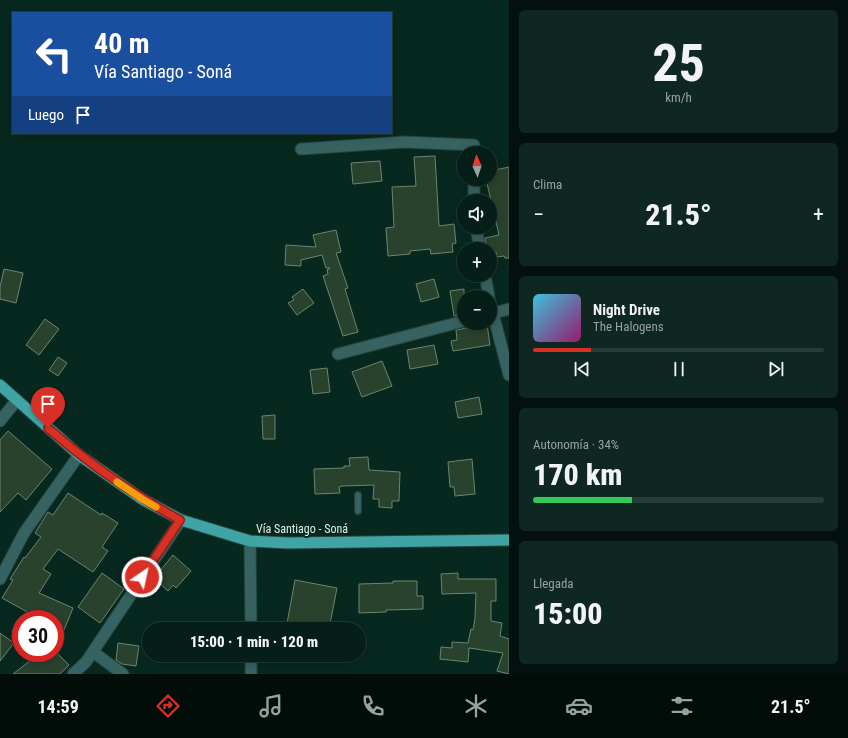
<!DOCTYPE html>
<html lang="es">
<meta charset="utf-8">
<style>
body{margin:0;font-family:"Roboto Condensed",sans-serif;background:#0e2720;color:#f1f3f6;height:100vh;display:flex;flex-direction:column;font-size:15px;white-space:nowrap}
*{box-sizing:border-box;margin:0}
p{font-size:13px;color:#97a2a1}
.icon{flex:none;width:22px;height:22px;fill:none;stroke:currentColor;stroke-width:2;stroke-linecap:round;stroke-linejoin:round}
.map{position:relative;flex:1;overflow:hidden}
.side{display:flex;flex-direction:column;gap:10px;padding:10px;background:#03100d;width:339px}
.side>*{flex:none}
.guide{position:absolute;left:12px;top:12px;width:380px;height:122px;border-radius:0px;box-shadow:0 2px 10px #0003,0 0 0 1px #263c36;background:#1a4fa0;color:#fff;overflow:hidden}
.needle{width:26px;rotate:357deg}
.fabs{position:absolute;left:457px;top:146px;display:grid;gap:8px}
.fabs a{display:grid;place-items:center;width:40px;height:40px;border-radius:50%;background:#051e17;box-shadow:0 2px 10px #0003,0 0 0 1px #263c36;font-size:20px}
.speed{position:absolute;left:12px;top:610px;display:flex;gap:8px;font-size:20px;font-weight:700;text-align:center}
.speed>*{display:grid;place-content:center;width:52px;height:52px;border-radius:50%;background:#051e17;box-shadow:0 2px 10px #0003,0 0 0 1px #263c36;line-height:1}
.speed .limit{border:6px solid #d22;background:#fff;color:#111}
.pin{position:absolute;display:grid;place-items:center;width:34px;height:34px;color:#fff;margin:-41px -17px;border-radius:50% 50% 50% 0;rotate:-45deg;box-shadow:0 0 4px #0007}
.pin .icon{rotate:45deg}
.me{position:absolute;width:44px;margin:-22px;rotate:34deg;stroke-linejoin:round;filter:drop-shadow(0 0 3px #0008)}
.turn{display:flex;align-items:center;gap:14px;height:84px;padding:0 16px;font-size:18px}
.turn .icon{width:52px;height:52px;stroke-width:2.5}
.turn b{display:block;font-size:28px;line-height:34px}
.then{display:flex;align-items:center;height:38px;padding:0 16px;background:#0003;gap:8px;font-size:15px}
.big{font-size:30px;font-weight:800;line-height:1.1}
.side .card{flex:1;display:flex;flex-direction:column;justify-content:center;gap:6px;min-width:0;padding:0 14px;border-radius:6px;background:#0e2720}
.side .dial{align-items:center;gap:0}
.dial b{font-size:52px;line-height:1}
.song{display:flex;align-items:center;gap:12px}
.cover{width:48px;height:48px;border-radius:6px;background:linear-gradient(135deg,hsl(190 70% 55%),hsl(320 70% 35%))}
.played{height:4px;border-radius:2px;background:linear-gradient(90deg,#d93025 20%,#263c36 20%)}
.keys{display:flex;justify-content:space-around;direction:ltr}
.heat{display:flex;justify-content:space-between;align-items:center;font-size:22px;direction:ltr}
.charge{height:6px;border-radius:3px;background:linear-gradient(90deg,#34c759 34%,#263c36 0)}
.trip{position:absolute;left:142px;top:622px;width:224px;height:40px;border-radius:20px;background:#051e17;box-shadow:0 2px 10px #0003,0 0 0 1px #263c36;font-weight:800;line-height:40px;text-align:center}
.tab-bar{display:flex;height:64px;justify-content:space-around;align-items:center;background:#020c09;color:#97a2a1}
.tab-bar .icon{width:28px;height:28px}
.tab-bar .active{color:#d93025}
.tab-bar b{font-size:18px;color:#f1f3f6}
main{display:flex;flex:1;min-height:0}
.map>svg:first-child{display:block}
.building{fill:#29422d;stroke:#6d8570}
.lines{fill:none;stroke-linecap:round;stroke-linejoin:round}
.service-casing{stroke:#25443b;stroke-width:8}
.minor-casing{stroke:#25443b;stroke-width:13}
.primary-casing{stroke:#25443b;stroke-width:13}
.service{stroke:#376262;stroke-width:5.5}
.minor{stroke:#376262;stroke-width:11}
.primary{stroke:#3fa4a3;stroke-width:11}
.route-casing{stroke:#8d1f18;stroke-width:10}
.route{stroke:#d93025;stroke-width:7}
.slow{stroke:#f59e0b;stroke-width:7}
.labels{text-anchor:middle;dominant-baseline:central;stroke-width:4;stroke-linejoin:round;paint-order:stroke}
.street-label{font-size:12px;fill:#dff0ea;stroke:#07281f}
</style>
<main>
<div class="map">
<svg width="509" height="674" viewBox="0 0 509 674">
<rect width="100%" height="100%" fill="#07281f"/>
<path class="building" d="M435,156l4,70 15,-2 2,19 -4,1 1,8 -22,2 -1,-5 -20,2v3l-22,2 -2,-28 8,-1 -2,-40 24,-1 -2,-29z
M380,161l2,20 -29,3 -2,-21z
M509,167v91h-4l-1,-2 -7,1 -1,-5 -6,1v-4h-3l-2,-11 14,-3 -13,-56h4v-8z
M336,230l5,22 -5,1 12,35 -3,1 13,43 -15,4 -20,-60 5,-2 -1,-4 3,-2h-4l-4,-13 -21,5v6l-16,-1 1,-20 30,2 -3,-12z
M4,269l19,4 -7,30 -16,-4v-12z
M434,279l5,18 -18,5 -5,-18z
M303,289l11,14 -17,12 -9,-12 6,-3 -2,-3z
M464,289v25l-10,2 -4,-25z
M45,319l14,10 -20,26 -13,-10z
M487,324l3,21 -37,6 -2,-10 6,-1 -1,-10z
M434,345l4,19 -28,5 -3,-19z
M58,357l9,6 -9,13 -9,-6z
M382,361l10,25 -30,11 -10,-25z
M327,368l3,24 -17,2 -3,-24z
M479,397l3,17 -24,4 -3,-16z
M275,415v24h-12l-1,-23z
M8,431l44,38 -26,31 -8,-7 -18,19v-72z
M368,457l1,13 31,2 -1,29h-7v7l-13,-1v-8h-6l1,-14 -32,1 -3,1 1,6 -25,1 -1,-25 30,-1v-2h6l-1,-8z
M472,459l3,35 -20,2 -1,-9h-4l-2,-25z
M68,493l33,22 1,-2 16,10 -16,24 6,4 -15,21 -35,-23 -15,20 8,5 -12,19 34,15 -9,22 -9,-4v-7h-15l-38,-21 11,-18 -3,-1 14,-22 1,1 16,-21 -6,-4 13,-21 5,3z
M173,555l18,16 -15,17 -3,-3 -5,6 -14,-13z
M102,573l22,16 -24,34 -22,-16z
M458,573v6h38v22h-5v20l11,2 -2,13 9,3v35l-12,-3 6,-18 -34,-5 -1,14 -28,-3 1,-12 11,1v-6l16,1 3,-14 2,1 2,-12 1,-25 -34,1 -1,-20z
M295,580l42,8 -8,41h-43z
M393,581h24v15h6v13l-37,1v2l-27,1v-29l34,-1z
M0,633l14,10 -14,18z
M118,643l21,3 -3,20 -14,-2 -6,-4z
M40,653h17l12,12 -9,9h-47z"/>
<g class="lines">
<g class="service-casing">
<path id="service" d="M358,495v16"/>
</g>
<g class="minor-casing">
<path id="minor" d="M301,149l103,-7 70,3v8
M474,179v22
M476,227l4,22
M485,275l4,22
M490,302l19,73
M490,314l19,-5
M338,354l126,-33
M0,421l17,-21
M250,541l1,88
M0,579l24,-46 55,-78
M93,652l30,22
M251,655v19
M73,674l13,-12 95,-142"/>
</g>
<g class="primary-casing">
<path id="primary" d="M0,385l79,70 63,44 39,21 69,21 38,2 221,-3"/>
</g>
<use href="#service" class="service"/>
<use href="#minor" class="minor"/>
<use href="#primary" class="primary"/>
</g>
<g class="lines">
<g class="route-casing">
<path id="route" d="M48,428c42,37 83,65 132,92l-38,57"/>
</g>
<use href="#route" class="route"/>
<path class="slow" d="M117,482l25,17 14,8"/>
</g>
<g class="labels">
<g class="street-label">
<text x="302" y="529">Vía Santiago - Soná</text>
</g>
</g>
</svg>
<div class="fabs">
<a><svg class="needle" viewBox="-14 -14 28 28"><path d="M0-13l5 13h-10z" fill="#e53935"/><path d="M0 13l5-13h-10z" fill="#97a2a1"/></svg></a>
<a><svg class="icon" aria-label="sound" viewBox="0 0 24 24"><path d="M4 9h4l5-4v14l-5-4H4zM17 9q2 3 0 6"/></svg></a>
<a>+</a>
<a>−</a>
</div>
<div class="speed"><div class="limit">30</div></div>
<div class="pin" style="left:48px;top:428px;background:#d93025"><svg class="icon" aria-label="arrive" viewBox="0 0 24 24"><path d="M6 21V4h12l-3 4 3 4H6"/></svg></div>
<svg class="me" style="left:142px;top:577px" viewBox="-20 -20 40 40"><circle r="17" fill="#d93025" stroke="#fff" stroke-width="3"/><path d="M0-11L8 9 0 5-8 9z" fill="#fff"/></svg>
<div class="trip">15:00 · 1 min · 120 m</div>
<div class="guide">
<div class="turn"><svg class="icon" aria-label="left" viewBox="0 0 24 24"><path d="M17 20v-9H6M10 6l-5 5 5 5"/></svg><div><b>40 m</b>Vía Santiago - Soná</div></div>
<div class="then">Luego<svg class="icon" aria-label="arrive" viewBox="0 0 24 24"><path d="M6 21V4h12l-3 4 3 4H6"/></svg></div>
</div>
</div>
<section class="side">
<div class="card dial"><b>25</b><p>km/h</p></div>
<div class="card"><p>Clima</p>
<div class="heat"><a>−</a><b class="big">21.5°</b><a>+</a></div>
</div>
<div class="card">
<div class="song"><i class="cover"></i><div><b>Night Drive</b><p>The Halogens</p></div></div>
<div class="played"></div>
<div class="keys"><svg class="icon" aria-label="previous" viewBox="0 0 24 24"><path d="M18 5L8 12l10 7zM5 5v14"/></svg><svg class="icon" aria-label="pause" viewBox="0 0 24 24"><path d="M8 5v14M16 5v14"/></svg><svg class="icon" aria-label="next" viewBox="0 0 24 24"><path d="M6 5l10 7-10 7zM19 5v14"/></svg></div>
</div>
<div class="card"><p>Autonomía · 34%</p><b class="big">170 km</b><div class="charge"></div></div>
<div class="card"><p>Llegada</p><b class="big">15:00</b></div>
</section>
</main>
<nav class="tab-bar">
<b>14:59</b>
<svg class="icon active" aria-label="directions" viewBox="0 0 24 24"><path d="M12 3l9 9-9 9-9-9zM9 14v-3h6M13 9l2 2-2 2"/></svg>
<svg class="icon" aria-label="music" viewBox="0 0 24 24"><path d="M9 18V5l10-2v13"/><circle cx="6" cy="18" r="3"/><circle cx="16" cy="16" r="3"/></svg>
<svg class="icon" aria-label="phone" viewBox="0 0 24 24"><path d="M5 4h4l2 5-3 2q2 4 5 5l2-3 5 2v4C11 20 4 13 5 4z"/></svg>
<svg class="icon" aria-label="climate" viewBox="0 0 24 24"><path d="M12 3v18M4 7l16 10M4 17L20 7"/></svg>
<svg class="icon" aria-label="car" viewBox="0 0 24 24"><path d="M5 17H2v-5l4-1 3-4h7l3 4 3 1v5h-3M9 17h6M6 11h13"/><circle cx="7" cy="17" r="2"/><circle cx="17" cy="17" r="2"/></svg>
<svg class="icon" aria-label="filters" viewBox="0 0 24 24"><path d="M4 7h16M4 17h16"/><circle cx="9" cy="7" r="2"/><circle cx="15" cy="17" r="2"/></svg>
<b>21.5°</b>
</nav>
